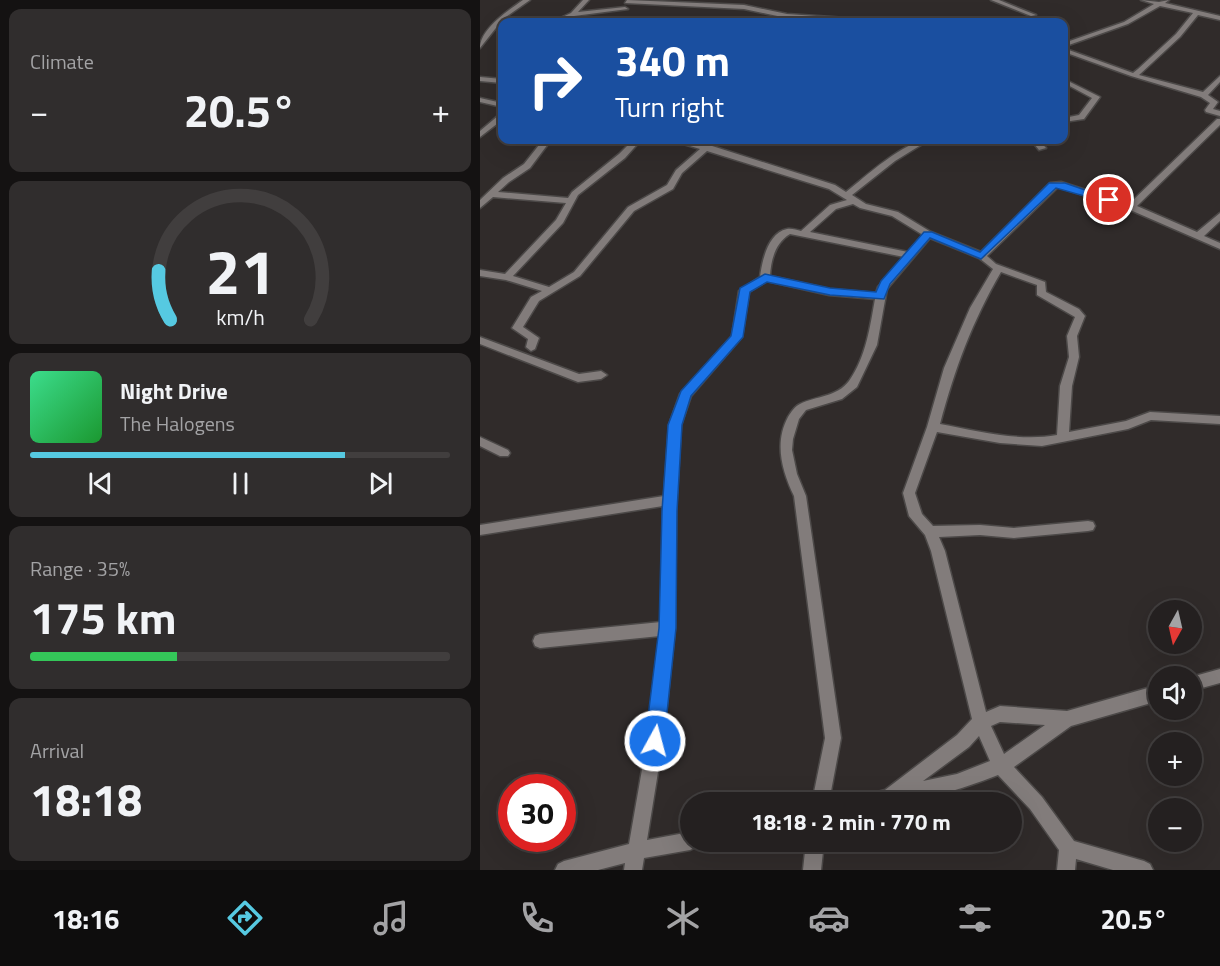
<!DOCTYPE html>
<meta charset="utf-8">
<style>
body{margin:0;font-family:"Titillium Web",sans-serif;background:#302d2d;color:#f1f3f6;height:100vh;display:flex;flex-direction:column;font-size:22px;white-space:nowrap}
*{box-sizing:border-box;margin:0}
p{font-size:20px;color:#a3a3a5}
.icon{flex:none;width:33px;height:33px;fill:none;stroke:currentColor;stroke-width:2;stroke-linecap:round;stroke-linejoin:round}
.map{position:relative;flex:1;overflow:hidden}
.sheet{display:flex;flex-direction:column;gap:9px;padding:9px;background:#141212;width:480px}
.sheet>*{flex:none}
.banner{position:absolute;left:18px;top:18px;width:570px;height:126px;border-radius:12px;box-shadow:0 6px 24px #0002,0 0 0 2px #413e3e;background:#1a4fa0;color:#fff;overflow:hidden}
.needle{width:39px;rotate:188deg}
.tools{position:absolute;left:668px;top:600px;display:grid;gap:12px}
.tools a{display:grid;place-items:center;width:54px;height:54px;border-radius:50%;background:#242020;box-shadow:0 6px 24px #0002,0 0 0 2px #413e3e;font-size:30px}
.speed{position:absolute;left:18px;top:774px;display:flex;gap:12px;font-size:30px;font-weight:700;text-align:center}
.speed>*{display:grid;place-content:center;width:78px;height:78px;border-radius:50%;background:#242020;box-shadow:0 6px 24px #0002,0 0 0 2px #413e3e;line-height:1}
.speed .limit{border:9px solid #d22;background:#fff;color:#111}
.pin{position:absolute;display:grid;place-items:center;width:51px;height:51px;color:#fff;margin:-26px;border:3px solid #fff;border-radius:50%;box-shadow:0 2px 6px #0007}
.me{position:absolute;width:66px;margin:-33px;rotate:7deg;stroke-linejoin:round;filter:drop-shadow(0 0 4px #0008)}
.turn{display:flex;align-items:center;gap:21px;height:126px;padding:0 18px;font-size:27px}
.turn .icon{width:78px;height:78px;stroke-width:2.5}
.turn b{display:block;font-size:42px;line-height:51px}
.big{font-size:45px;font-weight:700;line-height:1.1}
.sheet .widget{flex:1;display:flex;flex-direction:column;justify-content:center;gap:9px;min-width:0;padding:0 21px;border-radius:12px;background:#302d2d}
.sheet .dial{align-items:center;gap:0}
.dial svg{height:156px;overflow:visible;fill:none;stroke:#413e3e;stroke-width:7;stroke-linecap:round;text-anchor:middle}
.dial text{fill:#f1f3f6;stroke:none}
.song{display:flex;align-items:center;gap:18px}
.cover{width:72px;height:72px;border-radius:9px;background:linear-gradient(135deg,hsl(150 70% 55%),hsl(130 70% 35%))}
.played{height:6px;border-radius:3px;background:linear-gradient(90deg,#56c9e1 75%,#413e3e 75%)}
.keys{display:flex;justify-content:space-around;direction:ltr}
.heat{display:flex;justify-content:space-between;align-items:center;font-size:33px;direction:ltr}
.charge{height:9px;border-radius:4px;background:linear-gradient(90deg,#34c759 35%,#413e3e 0)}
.trip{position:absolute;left:200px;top:792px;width:342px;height:60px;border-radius:30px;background:#242020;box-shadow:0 6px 24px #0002,0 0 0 2px #413e3e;font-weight:700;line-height:60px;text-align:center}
.menu{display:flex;height:96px;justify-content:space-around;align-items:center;background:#0e0d0d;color:#a3a3a5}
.menu .icon{width:42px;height:42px}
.menu .selected{color:#56c9e1}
.menu b{font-size:27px;color:#f1f3f6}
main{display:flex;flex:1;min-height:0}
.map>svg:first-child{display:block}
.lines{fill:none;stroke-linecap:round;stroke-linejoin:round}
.minor-casing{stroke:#4c4948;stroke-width:3}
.minor{fill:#827c7b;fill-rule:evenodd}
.route{fill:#1a73e8;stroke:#114b97;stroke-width:1.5}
</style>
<main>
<section class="sheet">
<div class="widget"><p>Climate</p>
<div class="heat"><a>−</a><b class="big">20.5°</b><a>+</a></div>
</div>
<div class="widget dial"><svg viewBox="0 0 100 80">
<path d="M14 69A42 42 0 1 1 86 69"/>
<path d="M14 69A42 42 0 0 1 8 44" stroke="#56c9e1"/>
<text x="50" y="56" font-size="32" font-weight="700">21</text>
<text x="50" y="72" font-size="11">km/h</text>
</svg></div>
<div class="widget">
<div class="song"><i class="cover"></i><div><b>Night Drive</b><p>The Halogens</p></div></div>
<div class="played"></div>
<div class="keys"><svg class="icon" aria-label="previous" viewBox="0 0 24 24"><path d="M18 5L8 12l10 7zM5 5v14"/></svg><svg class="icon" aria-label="pause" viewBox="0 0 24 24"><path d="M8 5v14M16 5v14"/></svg><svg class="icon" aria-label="next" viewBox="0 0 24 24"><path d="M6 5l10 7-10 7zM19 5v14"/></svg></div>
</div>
<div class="widget"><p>Range · 35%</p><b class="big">175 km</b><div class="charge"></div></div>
<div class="widget"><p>Arrival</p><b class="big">18:18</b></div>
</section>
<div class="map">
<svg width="740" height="870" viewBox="0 0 740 870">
<rect width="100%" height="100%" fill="#302b2a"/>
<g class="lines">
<g class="minor-casing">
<path id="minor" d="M43,0h7l-27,19 -23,29c0,-19 29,-38 43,-48z
M103,0h6l-11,12 47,-5 3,2 -54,7 -15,6h-7l19,-9z
M147,0l117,5 43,9 89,6 3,2h-22l-70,-4 -43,-9 -119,-6z
M511,0h8l37,15 -5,1z
M661,0l18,2 10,-2 -4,3 55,13v4l-22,-5 -18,22 -41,38 64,17 17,-16v6l-12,13 10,7 -5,7 7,2v5l-14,-4 -1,-2 5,-7 -9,-6 -70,-21 -67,-24v-4l2,1 67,24 5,-4 38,-35 17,-21 -33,-7 -32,18 -62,22 -2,1v-4l60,-21 30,-18z
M146,20l3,2h-9l1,-1z
M0,77l22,2v4l-22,-2z
M584,79l36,18 -16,22 -20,3v-4l15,-3 13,-17 -28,-15z
M0,98l22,5v4l-22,-5z
M19,115h3v5l-22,17v-6z
M737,119h3v6l-83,81 60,26 23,-19v8l-16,15 16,7v6l-92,-40 -70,-22 -71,69 9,8 49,18 1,10 33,17 6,7 -8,20 2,21 -7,29 -3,46 57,-11 24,-9 70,4v8l-69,-4 -23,9 -86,17 -42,-3 -63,-11 -22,61 7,21 11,12 47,-1 34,3 74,-7 5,1 2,4 -2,4 -5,1 -74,7 -34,-3 -41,2 6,14 41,161 14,-6 67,5 91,-26v16l-87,25 -57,41 28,30 32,44 70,20 6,3 3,6h-40l-37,-11 -1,11h-18l2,-20 -29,-41 -32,-34c-44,17 -90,32 -138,27l3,-6 22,-6 72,-55 15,-16 -41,-168 -6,-16 -16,-19 -6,-23 24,-66 17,-59 26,-60 23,-39 -14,-11 -49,-20 -43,51 -10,56 -20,42 -15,12 -36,11 -7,9 -6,20 -1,11 5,24 9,22 35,242 -12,64h-17l13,-64 -31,-242c-12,-25 -20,-53 -6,-79 3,-5 7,-11 12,-13 16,-8 37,-7 49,-23 17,-24 21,-54 26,-82l-46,-4 -62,-14 -18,11 -7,45 -51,59 -10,29 -5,86 -1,117 -12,113 -16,99 43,-8v10h9l-3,5 -6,3 -46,8 -2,12h-18l1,-7 -27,7h-43l3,-6 6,-3 65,-17 18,-103 13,-105 -120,12 -5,-2 -2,-5 2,-5 5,-2 121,-12 2,-116 -183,29v-10l184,-29 5,-71 11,-31 52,-58 7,-45 21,-14c2,-16 8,-44 27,-48 4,-1 10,1 14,2l29,-26 17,-5 -18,-11 -122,-38 -25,22 -9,16 -39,22 -54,65 -41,25 -16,26 16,11 -4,11 -4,2 -5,-4 2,-8 -16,-11 19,-31 11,-6 -36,-11 -26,-4v-6l25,4 51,-54 10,-17 -73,-6 -13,11v-8l23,-22 21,-14 19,-24h8l-21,28 -21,14 -11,10 70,6 4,-6 47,-38 14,-14h8l-16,18 -47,37 -15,28 -50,53 36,11 25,-15 54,-65 39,-22 9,-15 24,-21 -23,-7 -1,-2h10l23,5 126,40 11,7c19,-15 59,-52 83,-52l-34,21 -43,34 14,9 32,8 33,20 50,20 69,-69 11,-1 68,22zM373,204l7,4 32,8 31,19 -15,17 -98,-20 26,-23zM310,234l114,23 -26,30 -2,6 -47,-4 -59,-13c1,-16 5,-33 20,-42zM521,272l36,13v10l38,22 -8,19 2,21 -9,29 -3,49c-38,7 -79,-4 -117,-11 15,-56 32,-102 61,-152zM520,722l45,3 -41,29 -13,-28zM499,736l11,25 -33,13 -34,7 46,-34z
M299,140h18l1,1 -4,2z
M551,140h8l7,8 -7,2z
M0,337l99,37 22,-3 6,4 -6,4 -23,3 -98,-38z
M0,437l28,13 2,3 -2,3h-8l-20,-10z
M740,669v14l-29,8v-14z
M326,842h18l-3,28h-18z"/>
</g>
<use href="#minor" class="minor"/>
</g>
<path class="route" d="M569,183h16l49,17 -5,3 -53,-15 -75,71 -51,-21 -40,46 -6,15 -54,-4 -63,-13 -17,10 -7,45 -52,59 -9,29 -5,86 -1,117 -12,113 -3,6 -6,3 -7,-3 -3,-6 14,-113 3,-117 6,-86 13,-34 50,-55 9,-48 25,-14 65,14 46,4 5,-11 43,-49h8l48,20z"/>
</svg>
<div class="tools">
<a><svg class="needle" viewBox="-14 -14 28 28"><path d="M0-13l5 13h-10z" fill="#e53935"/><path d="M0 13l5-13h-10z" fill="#a3a3a5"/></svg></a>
<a><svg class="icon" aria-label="sound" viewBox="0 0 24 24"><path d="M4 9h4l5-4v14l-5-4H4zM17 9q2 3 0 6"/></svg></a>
<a>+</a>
<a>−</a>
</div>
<div class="speed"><div class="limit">30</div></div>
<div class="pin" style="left:629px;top:200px;background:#d93025"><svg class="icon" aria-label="arrive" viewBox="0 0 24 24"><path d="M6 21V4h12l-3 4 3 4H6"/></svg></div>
<svg class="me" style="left:175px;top:741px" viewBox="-20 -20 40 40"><circle r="17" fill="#1a73e8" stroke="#fff" stroke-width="3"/><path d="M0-11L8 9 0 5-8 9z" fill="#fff"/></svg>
<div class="trip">18:18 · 2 min · 770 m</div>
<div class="banner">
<div class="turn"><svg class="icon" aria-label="right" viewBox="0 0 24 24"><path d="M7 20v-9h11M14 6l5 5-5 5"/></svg><div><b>340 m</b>Turn right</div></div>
</div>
</div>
</main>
<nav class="menu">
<b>18:16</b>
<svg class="icon selected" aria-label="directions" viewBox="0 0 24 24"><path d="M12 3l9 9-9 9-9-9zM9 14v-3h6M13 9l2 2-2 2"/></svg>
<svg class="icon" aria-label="music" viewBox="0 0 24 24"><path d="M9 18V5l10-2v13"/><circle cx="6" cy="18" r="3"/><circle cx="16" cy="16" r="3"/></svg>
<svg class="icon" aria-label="phone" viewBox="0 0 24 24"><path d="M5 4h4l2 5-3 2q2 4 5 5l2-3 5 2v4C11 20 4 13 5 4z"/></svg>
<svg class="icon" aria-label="climate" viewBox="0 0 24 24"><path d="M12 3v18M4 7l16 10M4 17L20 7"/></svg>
<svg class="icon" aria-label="car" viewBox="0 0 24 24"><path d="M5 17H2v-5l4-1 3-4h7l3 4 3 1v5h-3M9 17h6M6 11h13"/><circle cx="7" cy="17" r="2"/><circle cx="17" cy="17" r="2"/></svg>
<svg class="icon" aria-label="filters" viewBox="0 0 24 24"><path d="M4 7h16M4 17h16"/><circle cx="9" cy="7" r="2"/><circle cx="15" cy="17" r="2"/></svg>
<b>20.5°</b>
</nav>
